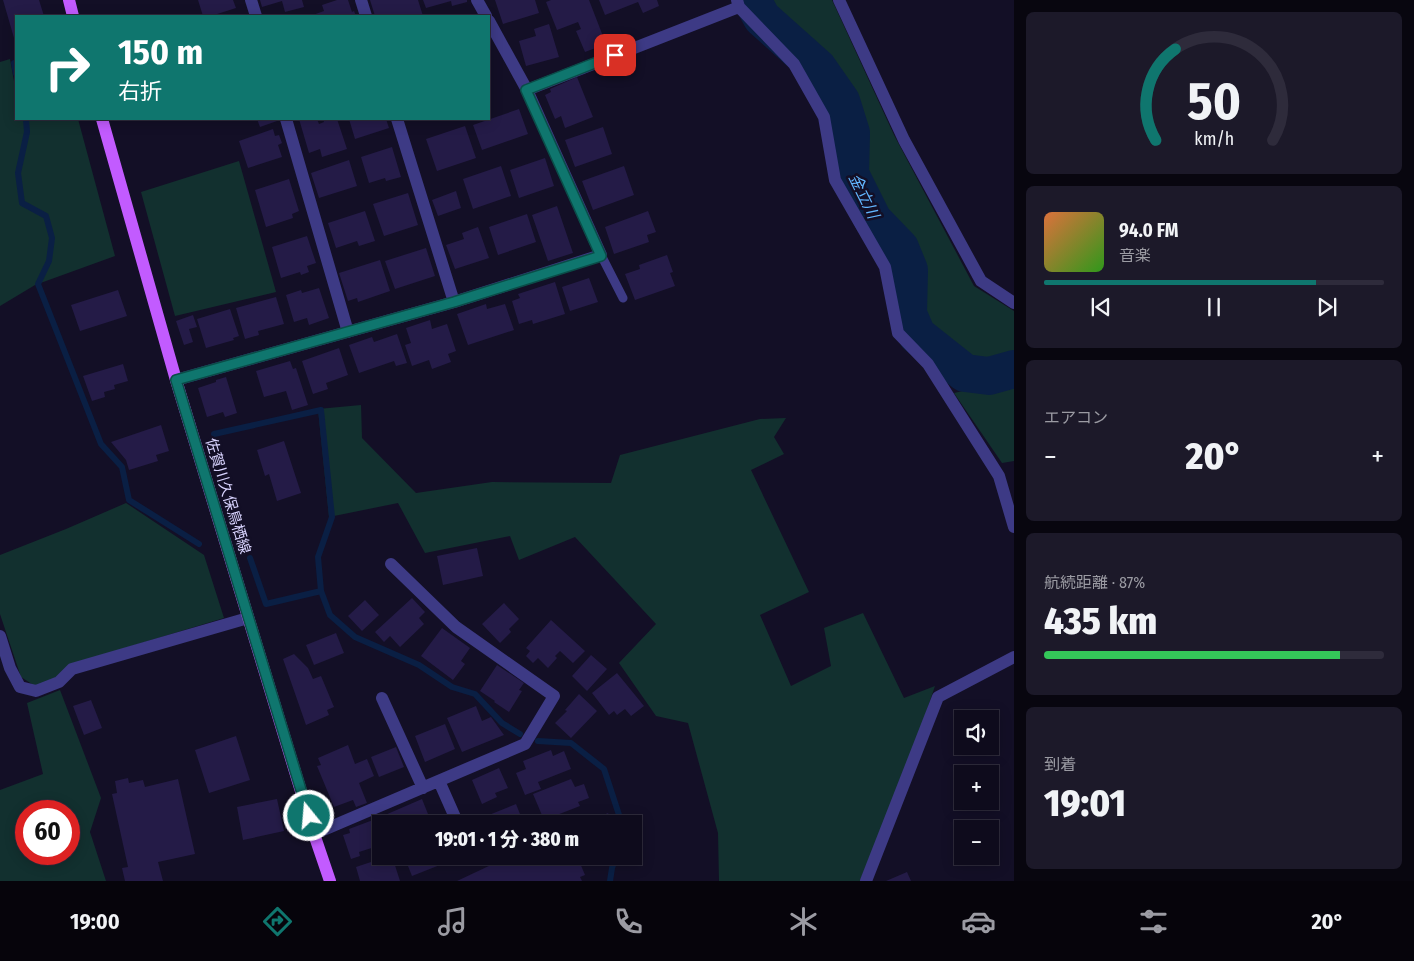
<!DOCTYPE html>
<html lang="ja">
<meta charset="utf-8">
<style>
body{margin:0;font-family:"Fira Sans Condensed","Noto Sans JP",sans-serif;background:#1c1929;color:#f1f3f6;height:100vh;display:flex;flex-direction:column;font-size:19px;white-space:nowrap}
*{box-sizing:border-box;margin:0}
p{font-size:16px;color:#9b9ba3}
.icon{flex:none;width:28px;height:28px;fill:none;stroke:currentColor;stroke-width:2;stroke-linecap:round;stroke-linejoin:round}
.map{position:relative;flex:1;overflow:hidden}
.panel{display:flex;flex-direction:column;gap:12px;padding:12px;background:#08060f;width:400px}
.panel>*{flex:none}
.top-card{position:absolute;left:15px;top:15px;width:475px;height:105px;border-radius:0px;box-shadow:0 2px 12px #0003,0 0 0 1px #2e2b3b;background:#0f766e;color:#fff;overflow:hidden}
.fabs{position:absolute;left:954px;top:710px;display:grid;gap:10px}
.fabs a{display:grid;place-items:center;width:45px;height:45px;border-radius:0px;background:#0e0b1c;box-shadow:0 2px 12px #0003,0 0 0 1px #2e2b3b;font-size:25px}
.speed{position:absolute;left:15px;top:800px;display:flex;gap:10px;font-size:25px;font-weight:700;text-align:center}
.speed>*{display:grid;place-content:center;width:65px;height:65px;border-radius:50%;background:#0e0b1c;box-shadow:0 2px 12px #0003,0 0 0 1px #2e2b3b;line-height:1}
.speed .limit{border:8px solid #d22;background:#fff;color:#111}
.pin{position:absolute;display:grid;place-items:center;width:42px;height:42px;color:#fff;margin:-21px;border-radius:10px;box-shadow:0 2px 8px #0006}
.me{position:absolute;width:55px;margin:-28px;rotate:343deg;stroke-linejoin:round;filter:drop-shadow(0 0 4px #0008)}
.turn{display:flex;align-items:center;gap:18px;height:105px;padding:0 20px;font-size:22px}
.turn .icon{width:65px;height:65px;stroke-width:2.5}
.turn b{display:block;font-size:35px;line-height:42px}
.big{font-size:38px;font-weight:800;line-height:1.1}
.panel .tile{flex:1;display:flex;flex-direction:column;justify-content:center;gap:8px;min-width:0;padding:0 18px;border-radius:8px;background:#1c1929}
.panel .dial{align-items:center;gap:0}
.dial svg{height:130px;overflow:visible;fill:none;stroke:#2e2b3b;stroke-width:7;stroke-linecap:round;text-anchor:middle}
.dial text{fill:#f1f3f6;stroke:none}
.song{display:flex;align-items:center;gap:15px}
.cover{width:60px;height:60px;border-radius:8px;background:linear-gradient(135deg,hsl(20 70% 55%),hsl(110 70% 35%))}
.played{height:5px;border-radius:2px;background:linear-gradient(90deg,#0f766e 80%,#2e2b3b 80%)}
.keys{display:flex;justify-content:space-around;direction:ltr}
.heat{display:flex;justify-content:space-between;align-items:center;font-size:28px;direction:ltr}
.charge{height:8px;border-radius:4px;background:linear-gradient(90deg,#34c759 87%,#2e2b3b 0)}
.trip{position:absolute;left:372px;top:815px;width:270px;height:50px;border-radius:0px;background:#0e0b1c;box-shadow:0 2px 12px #0003,0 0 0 1px #2e2b3b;font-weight:800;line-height:50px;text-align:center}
.tabs{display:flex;height:80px;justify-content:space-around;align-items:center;background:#06040b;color:#9b9ba3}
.tabs .icon{width:35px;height:35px}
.tabs .selected{color:#0f766e}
.tabs b{font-size:22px;color:#f1f3f6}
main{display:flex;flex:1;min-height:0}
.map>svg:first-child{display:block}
.green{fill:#12302f;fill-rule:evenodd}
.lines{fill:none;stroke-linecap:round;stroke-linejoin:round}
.stream{stroke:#0a1f44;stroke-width:6}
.river{stroke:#0a1f44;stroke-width:38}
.building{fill:#241b47}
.lane{stroke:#3d3a85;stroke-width:9}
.street{stroke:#3d3a85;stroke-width:12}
.primary{stroke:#c25bff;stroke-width:12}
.route-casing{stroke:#0a4d48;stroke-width:12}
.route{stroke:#0f766e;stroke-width:9}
.labels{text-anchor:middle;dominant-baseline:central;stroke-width:5;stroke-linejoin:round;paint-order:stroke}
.street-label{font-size:15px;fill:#d9d4ff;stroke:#130f26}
.water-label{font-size:16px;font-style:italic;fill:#62b6ff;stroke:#130f26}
</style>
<main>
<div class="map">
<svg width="1014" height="881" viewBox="0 0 1014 881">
<rect width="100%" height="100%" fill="#130f26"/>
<path class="green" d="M765,0h67l62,135 80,151 40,25v48l-39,8 -58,-49 -2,-65 -36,-40 -19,-40 1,-38 -21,-55z
M10,59l6,33v27h6v1l6,-1h50l37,137 -80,29 -35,21v-244z
M239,161l37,131 -101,24 -34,-124z
M1014,379v82l-12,2 -48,-70z
M361,405l1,33 54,55 76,-11 119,1 9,-28 140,-36 26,-1 -12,19 10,17 -33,16 58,122 -49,23 31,71 40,-20 -7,-38 39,-15 41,85 31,-12 -18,53 -57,142h-141l-1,-48 -30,-110 -32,-7 -37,-53 37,-39 -81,-87 -56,23 -9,-24 -85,17 -27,-50 -69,14 -11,-108z
M126,503l78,52 20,63 -155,47 -13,14 -21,7 -14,-9 -21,-63v-59l66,-26z
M60,690l41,108 -11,34 16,49h-106v-91l43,-16 -16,-71zM69,811v43h-43v-43z"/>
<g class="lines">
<path class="stream" d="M14,63l2,11
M26,119l1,13 -9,41 4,30 24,13 6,22 -3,23 -11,23 63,160 21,23 7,33 70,44
M214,434l107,-24 11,107 -14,40 3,34 9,24 25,22 64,28 33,22 23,7 27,29 18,11
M250,558l16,46 55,-13
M538,741l33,2 33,26 18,55
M610,881l2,-13 4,-12"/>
<path class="river" d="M752,0l10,18 56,50 23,33 10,32 -1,41 23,46 27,28 9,22 -1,44 9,21 48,38 24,3 25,-7"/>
</g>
<path class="building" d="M3,0h36l5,16h-28v21l-2,1z
M198,0h35l3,8 -25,8h-8z
M260,0h42l2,7 -19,5 -3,-11 -20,6z
M337,0h11l4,12 2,-1 2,5h-46l14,-5 -2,-6z
M370,0h48l5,16h-48z
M423,0h44v2l-15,4 -1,-5 -25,7z
M495,0h40l4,13 -36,11z
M551,0h38l17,44 -21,8 -9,-21 5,-2 -3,-7 -21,8 -11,-28z
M599,0h58l2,6 -16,7 -5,-11 -33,13z
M549,24l10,33 -33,9 -7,-25 17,-5 -2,-7z
M577,77l16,40 -28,11 -4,-12 -6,3 -10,-24 6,-3 -1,-3z
M519,109l9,25 -46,16 -9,-25z
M257,119h19l1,2 -17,6z
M299,119h18l2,5 5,-2 -1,-3h14l10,30 -25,8 -2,-8 -11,4z
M349,119h37l3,9 -34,11z
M465,126l11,32 -39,13 -11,-32z
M603,127l9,27 -37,13 -10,-27z
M273,129l2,7 4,-1 3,8 -4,2 4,12 -34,11 -9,-27z
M392,147l9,30 -15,4 -1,-3 -16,5 -8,-26z
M545,158l9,28 -35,12 -9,-28z
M349,160l8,26 -38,12 -8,-25z
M501,166l10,30 -38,13 -10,-30z
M624,166l10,29 -41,15 -11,-29z
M289,179l10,32 -7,3 1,4 -27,9 -11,-37z
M456,191l5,17 -23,8 -6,-16z
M408,193l10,32 -34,11 -11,-32z
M557,206l16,47 -25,8 -16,-46z
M365,211l10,30 -16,5 -2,-5 -21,7 -8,-25z
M648,211l8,21 -9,3 2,7 -35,12 -9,-27z
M527,214l9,28 -38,13 -9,-28z
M478,227l11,31 -34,11 -9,-24 18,-6 -2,-6z
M307,236l9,27 -9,3 2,6 -8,3 -1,-3 -19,6 -9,-31z
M426,248l9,28 -40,13 -10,-28z
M667,255l6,17 -3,1 5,13 -40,14 -10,-26 15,-5 -1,-4z
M380,260l10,31 -32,11 -1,-4 -9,3 -9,-28z
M589,278l9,24 -28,9 -8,-24z
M555,282l10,32 -32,10 -1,-4 -13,4 -7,-23 8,-3 -2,-4z
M319,288l10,30 -20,7 -2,-7 -13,4 -8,-27 15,-5 1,3z
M118,290l9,26 -47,15 -9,-26z
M276,297l8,27 -26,7 1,4 -14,4 -9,-31z
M486,304l1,5 18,-5 9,26 -46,15 -11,-31z
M230,309l9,27 -6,2 1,2 -28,8 -9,-29z
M193,315l4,12 -8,2 4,13 -9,3 -8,-24z
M430,320l2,9 15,-5 9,27 -8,3 3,8 -19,7 -3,-9 -17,6 -7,-21 6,-2 -5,-15z
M397,334l10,29 -11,3 -2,-5 -35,12 -10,-28 23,-8 2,5z
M339,348l9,27 -22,8 2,6 -15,5 -11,-33z
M290,361l3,8 3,-1 12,37 -16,5 -6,-19 -22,6 -8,-26z
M123,364l5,17 -14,4 1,4 -11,3 1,5 -13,4 -9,-25z
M226,377l11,36 -12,4 -2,-5 -16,5 -9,-29 18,-6v-2z
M161,425l8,26 -13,4 2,6 -29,9 -3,-10 -15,-18z
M284,441l17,52 -24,8 -8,-27 -4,2 -8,-26z
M477,548l6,28 -40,9 -6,-29z
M412,598l13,14 -6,6 5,6 -24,23 -10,-11 -6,6 -9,-10z
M365,600l14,15 -17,16 -14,-15z
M504,603l15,16 -10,10 2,3 -11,11 -18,-19z
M551,620l34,31 -12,12 -13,-12 -5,5 2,2 -9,10 -10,-10 -5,5 -7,-7 4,-5 -4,-3z
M442,628l28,20 -9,13 4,3 -12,16 -32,-24z
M336,633l8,20 -30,12 -8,-20z
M294,654l14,14 5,11 8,-3 13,31 -7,3 2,5 -23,10 -23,-66z
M591,655l16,14 -20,22 -15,-15z
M497,665l27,18 -5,7 3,1 -13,21 -15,-10 1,-1 -15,-10z
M617,673l27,33 -13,10 -6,-7 -8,6 -3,-4 -5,4 -17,-22z
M579,694l18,17 -26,27 -16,-15 12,-12 -2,-1z
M91,700l11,28 -18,7 -11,-29z
M476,706l6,15 9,-4 13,18 -42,17 -15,-34z
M445,724l10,25 -30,13 -10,-26z
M236,736l14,44 -41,13 -14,-43z
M348,745l7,19 12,-5 7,17 -15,7 8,20 -11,4 -3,-7 -19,7 -17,-41 4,-1 -3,-7z
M396,747l8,20 -25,10 -8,-20z
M551,750l2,6 11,-5 7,18 -33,13 3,7 -16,6 -9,-22 10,-4 -3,-8z
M499,768l9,20 -13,5 2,4 -15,7 -10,-24z
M128,778l1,5 14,-3 2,7 33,-8 17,75 -37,8 5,19h-38l-3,-13 6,-1 -16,-73 5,-1 -2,-12z
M571,779l4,8 9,-3 5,14 -11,4 2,4 -36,14 -11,-26z
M277,799l7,32 -41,9 -6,-33z
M422,799l10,25h-43l-4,-9z
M516,804l8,20h-43l-2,-5z
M608,813l5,11h-29z
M373,820l8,25 -22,7 1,4 -9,3 -8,-24 7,-2 -1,-4z
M389,856h3l8,25h-40l-4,-14z
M404,856h38l3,7 -33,13z
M510,856h67l8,19 -5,2 2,4h-125z
M907,872l4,9h-25z"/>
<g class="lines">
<path class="lane" d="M601,255l22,43"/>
<path class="street" d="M251,0l5,16
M361,0l5,16
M477,0l9,16
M737,0l2,7 55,57 30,53 11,63 50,87 13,66 30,31 71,112 15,51
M839,0l65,140 77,141 33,22
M527,90l212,-83
M286,119l62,213
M397,119l57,183
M176,380l278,-78 147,-47 -74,-165 -38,-69
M0,636l10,32 10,19 16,4 23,-9 13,-13 176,-51
M382,698l41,90
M439,781l19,43
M314,834l211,-90 29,-48 -98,-69 -65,-63
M866,881l72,-184 76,-40"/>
<path class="primary" d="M69,0l4,16
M102,119l74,261 138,454 16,47"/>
</g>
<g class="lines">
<g class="route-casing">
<path id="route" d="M309,816l-133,-436 278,-78 147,-46 -75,-166 89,-35"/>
</g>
<use href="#route" class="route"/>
</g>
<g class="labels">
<g class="street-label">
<text transform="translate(228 496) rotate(73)">佐賀川久保鳥栖線</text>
</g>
<g class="water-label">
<text transform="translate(864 196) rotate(64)">金立川</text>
</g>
</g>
</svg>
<div class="fabs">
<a><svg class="icon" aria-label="sound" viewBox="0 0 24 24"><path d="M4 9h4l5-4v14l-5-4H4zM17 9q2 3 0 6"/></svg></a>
<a>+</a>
<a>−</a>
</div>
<div class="speed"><div class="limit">60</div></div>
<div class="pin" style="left:615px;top:55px;background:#d93025"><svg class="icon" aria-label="arrive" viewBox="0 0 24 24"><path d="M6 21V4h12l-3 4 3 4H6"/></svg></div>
<svg class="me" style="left:309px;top:816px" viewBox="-20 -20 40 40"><circle r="17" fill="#0f766e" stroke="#fff" stroke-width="3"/><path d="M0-11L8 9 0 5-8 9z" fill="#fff"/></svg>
<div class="trip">19:01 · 1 分 · 380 m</div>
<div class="top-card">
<div class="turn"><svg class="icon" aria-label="right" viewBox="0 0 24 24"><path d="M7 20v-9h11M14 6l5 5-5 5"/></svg><div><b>150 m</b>右折</div></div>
</div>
</div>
<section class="panel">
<div class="tile dial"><svg viewBox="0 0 100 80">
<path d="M14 69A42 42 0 1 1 86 69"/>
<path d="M14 69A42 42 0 0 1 26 13" stroke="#0f766e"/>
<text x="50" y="56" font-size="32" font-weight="700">50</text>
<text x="50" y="72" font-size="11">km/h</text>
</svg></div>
<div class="tile">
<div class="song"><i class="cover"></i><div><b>94.0 FM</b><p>音楽</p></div></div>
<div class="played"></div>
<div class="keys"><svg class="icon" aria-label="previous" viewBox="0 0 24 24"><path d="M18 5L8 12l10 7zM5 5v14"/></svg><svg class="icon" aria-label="pause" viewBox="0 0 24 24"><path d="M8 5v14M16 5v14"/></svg><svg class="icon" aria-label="next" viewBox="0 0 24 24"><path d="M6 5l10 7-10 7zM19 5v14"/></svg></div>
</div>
<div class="tile"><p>エアコン</p>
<div class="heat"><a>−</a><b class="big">20°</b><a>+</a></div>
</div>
<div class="tile"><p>航続距離 · 87%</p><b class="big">435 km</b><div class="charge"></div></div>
<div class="tile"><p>到着</p><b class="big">19:01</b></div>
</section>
</main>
<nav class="tabs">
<b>19:00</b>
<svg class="icon selected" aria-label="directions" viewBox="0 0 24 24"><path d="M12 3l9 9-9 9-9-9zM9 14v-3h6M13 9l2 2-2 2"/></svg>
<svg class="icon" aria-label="music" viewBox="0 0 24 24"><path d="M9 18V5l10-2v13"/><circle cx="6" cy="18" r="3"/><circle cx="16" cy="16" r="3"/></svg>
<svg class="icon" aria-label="phone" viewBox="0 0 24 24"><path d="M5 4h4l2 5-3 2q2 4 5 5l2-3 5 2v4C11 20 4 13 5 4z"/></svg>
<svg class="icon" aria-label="climate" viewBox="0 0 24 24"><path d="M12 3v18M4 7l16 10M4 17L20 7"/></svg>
<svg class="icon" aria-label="car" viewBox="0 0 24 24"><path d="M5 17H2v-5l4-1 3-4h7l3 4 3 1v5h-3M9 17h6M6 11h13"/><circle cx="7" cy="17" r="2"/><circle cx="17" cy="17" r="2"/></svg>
<svg class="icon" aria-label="filters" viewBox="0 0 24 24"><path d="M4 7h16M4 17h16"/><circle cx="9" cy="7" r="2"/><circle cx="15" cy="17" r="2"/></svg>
<b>20°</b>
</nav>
